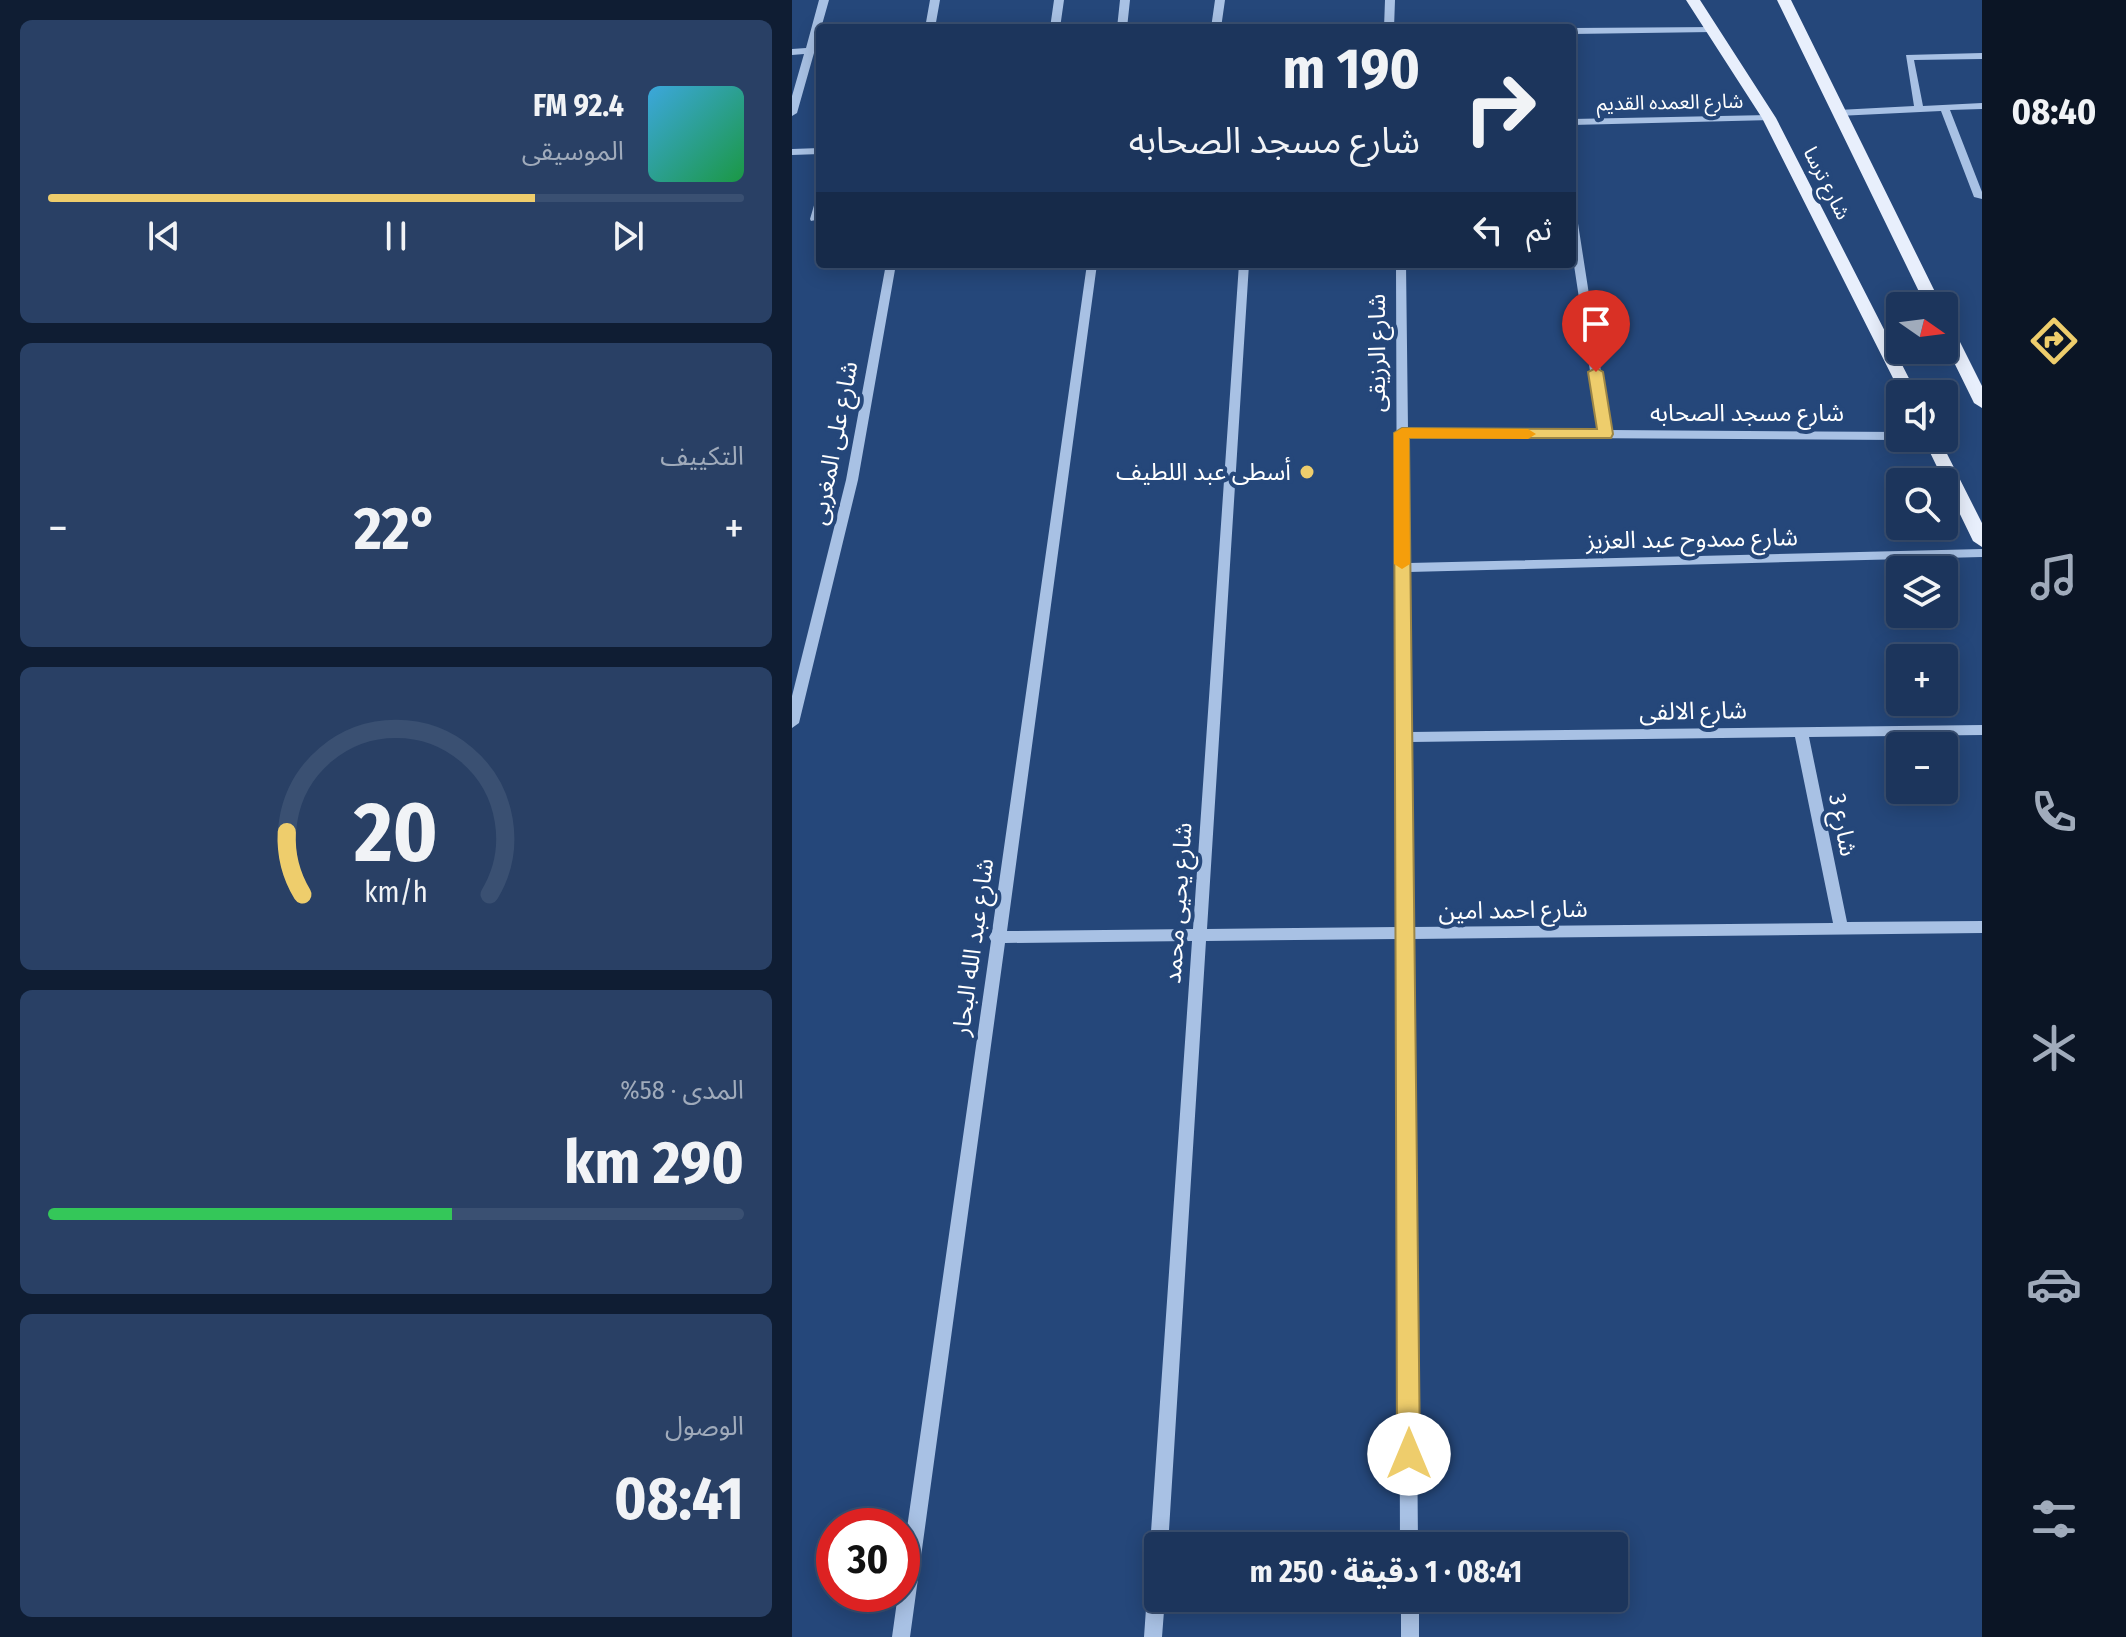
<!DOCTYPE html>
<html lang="ar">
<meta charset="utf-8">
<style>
body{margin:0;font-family:"Fira Sans Condensed","Noto Sans Arabic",sans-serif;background:#294065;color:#f1f3f6;direction:rtl;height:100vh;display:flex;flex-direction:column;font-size:30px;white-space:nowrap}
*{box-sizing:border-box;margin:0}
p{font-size:26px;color:#a0abbb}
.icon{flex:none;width:44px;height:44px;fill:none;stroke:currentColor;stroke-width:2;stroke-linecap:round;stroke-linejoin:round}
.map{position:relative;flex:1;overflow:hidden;direction:ltr}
.drawer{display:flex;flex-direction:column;gap:20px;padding:20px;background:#0f1d33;width:792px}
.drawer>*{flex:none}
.guide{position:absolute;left:24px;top:24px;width:760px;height:244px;border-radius:8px;box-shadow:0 4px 20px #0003,0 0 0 2px #3a5072;direction:rtl;background:#1c355c;color:#f1f3f6;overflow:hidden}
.needle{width:52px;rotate:104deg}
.controls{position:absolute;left:1094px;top:292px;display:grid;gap:16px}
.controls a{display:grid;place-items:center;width:72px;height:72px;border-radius:8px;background:#1c355c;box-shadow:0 4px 20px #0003,0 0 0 2px #3a5072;font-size:40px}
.speed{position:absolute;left:24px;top:1508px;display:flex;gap:16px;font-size:40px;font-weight:700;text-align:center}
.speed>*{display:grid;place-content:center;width:104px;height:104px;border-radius:50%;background:#1c355c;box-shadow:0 4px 20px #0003,0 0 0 2px #3a5072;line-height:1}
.speed .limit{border:12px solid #d22;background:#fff;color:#111}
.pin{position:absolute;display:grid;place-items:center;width:68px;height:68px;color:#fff;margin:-82px -34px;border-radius:50% 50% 50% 0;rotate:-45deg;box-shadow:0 0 8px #0007}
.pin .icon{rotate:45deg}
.me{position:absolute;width:88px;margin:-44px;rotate:0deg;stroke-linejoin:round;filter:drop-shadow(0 0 6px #0008)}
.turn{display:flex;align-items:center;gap:28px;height:168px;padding:0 24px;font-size:36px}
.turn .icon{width:104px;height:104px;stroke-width:2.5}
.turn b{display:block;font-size:56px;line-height:68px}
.then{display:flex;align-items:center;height:76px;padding:0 24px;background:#0003;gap:16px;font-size:30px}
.big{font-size:60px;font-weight:700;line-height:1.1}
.drawer .tile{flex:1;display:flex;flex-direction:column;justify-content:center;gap:12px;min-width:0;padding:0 28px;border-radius:12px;background:#294065}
.drawer .dial{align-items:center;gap:0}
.dial svg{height:208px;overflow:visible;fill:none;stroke:#3a5072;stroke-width:7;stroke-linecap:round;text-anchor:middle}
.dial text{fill:#f1f3f6;stroke:none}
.song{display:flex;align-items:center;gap:24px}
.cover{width:96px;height:96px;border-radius:12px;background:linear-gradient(135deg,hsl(200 70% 55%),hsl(140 70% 35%))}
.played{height:8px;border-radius:4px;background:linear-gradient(90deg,#eecd6c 70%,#3a5072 70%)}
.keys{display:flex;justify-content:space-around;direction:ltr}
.heat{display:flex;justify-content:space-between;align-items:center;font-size:44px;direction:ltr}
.charge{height:12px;border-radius:6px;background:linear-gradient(90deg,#34c759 58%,#3a5072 0)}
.trip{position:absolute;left:352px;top:1532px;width:484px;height:80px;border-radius:8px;background:#1c355c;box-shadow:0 4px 20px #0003,0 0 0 2px #3a5072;font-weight:700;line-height:80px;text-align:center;direction:rtl}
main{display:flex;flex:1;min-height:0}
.menu{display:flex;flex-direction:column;width:144px;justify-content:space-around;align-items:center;background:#0b1525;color:#a0abbb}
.menu .icon{width:56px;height:56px}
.menu .current{color:#eecd6c}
.menu b{font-size:36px;color:#f1f3f6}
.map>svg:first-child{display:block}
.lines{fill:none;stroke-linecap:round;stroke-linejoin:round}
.minor{fill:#a8c1e4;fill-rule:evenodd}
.major{fill:#e8effc;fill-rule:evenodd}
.route{fill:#eecd6c;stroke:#9b8546;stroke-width:2}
.slow{fill:#f59e0b}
.poi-dot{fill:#eecd6c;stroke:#25477a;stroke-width:3}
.labels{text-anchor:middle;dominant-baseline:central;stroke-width:8;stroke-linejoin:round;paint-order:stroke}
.far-street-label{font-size:20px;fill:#fff;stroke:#25477a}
.street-label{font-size:24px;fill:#fff;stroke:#25477a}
.poi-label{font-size:24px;fill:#fff;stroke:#25477a;text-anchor:end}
</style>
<main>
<nav class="menu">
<b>08:40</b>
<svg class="icon current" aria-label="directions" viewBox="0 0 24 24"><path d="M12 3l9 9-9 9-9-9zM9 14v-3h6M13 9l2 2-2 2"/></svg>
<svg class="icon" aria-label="music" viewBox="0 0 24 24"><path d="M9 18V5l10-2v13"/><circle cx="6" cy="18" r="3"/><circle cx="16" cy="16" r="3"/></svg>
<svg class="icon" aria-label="phone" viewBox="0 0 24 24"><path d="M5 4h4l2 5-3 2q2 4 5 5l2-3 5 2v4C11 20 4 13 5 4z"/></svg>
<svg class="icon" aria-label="climate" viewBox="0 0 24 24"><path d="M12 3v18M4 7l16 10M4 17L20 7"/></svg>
<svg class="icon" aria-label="car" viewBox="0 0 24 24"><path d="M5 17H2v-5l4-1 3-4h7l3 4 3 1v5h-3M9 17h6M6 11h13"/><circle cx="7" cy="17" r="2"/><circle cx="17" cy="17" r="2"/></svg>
<svg class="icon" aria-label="filters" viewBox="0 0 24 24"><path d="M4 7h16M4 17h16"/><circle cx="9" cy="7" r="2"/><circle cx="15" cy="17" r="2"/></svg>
</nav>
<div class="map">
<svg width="1190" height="1637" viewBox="0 0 1190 1637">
<rect width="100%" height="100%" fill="#25477a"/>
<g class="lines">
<path class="minor" d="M27,0h10l-32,113 -5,3v-20l12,-42 -12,1v-6l14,-1z
M138,0h10l-5,28h-10z
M262,0h10l-4,28h-10z
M328,0h10l-3,28h-10z
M423,0h10l-4,28h-10z
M593,0h10l-1,28h-10z
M923,27v4l-3,1 -140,2v-6z
M1190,53v6l-68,1 9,46 59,-3v6l-32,1 32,82v7l-8,-2 -33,-86 -103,5 -5,-3 5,-3 76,-4 -8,-51z
M977,115l3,1v4l-200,5v-6z
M28,148v6l-28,1v-6z
M28,199v20l-9,2 -1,-2 5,-17z
M780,214l5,3 33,213 290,2v6h5l-5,2 -492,-3 1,126 573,-14v8l-573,15 2,160 571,-7v10l-173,2 38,185 135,-1v12l-569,6 5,607h-18l-2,-607 -192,2 -38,605h-10v9l-5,-3 -3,-6 42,-605 -187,2 -95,694h-18l6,-43h4v-31l89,-622 -2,-4 3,-5 95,-668h10l-90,667 186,-2 46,-665h10l-42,665 191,-2 -2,-663h10l2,165 191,1 -27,-178zM1003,737l38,186 -421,4 -1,-185z
M94,264h10l-38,216 -59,243 -7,5v-32l54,-216z
M366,1557v41h7l-3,39h-18l5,-71 2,-7z
M609,1598h18v39h-18z"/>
<path class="major" d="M894,0h14l76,118 141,276h-16l-139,-276z
M985,0h14l151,306h-16z
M1152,321l8,5 30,60v22l-8,-5 -30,-61z
M1131,438h16l43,85v24l-9,-6z"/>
</g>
<path class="route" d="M804,368l7,4 10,62 -2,4h-202l11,1016 -3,8 -8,3 -9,-3 -3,-8 -3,-1021 8,-5 195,1 -9,-57z"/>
<path class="slow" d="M610,428l126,1 8,5 -8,5 -119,-1 1,126 -8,5 -8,-5v-131z"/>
<circle class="poi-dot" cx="515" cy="472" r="8"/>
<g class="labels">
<g class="far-street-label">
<text transform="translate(878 102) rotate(-1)">شارع العمده القديم</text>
<text transform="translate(1035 183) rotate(63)">شارع ترسا</text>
</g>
<g class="street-label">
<text transform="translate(585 353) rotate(-90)">شارع الرزيقى</text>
<text x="955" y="413">شارع مسجد الصحابه</text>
<text transform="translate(42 443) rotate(-79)">شارع على المغربى</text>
<text transform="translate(900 539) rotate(-1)">شارع ممدوح عبد العزيز</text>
<text transform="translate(901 711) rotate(-1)">شارع الالفى</text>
<text transform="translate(1051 825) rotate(79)">شارع 3</text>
<text transform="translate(386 903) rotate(-86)">شارع يحيى محمد</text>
<text transform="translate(721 910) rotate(-1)">شارع احمد امين</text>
<text transform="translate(181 947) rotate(-82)">شارع عبد الله البحار</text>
</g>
<g class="poi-label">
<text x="499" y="472">أسطى عبد اللطيف</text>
</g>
</g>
</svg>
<div class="controls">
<a><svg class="needle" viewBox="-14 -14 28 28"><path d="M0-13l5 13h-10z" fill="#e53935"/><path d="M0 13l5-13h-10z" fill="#a0abbb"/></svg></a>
<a><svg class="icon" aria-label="sound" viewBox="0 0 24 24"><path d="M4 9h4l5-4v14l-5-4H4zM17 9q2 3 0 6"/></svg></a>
<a><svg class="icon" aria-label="search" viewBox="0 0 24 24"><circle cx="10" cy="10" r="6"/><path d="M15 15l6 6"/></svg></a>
<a><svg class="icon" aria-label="layers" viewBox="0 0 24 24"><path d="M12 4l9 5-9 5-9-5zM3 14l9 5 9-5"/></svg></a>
<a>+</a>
<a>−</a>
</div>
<div class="speed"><div class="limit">30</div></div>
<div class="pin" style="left:804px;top:372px;background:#d93025"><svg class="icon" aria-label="arrive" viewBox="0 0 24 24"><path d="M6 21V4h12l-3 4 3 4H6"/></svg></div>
<svg class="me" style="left:617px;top:1454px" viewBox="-20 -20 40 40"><circle r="19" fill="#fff"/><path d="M0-13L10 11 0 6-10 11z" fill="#eecd6c"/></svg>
<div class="trip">08:41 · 1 دقيقة · 250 m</div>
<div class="guide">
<div class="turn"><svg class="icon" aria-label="right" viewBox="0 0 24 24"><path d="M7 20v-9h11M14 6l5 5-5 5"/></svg><div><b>190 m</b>شارع مسجد الصحابه</div></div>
<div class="then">ثم<svg class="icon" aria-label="left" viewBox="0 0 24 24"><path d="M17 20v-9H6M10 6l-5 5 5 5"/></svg></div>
</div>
</div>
<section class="drawer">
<div class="tile">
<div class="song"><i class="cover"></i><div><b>92.4 FM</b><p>الموسيقى</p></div></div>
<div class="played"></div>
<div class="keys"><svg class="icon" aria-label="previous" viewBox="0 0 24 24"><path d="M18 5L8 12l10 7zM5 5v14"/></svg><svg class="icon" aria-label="pause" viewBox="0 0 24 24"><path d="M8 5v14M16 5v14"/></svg><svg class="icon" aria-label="next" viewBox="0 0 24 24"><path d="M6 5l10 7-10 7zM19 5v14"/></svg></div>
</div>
<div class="tile"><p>التكييف</p>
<div class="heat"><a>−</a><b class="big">22°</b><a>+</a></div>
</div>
<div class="tile dial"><svg viewBox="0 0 100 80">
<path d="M14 69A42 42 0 1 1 86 69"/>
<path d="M14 69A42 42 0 0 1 8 45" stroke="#eecd6c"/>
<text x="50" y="56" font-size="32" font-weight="700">20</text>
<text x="50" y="72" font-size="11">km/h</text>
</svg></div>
<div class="tile"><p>المدى · 58%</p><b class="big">290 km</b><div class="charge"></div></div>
<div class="tile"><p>الوصول</p><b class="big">08:41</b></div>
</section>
</main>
